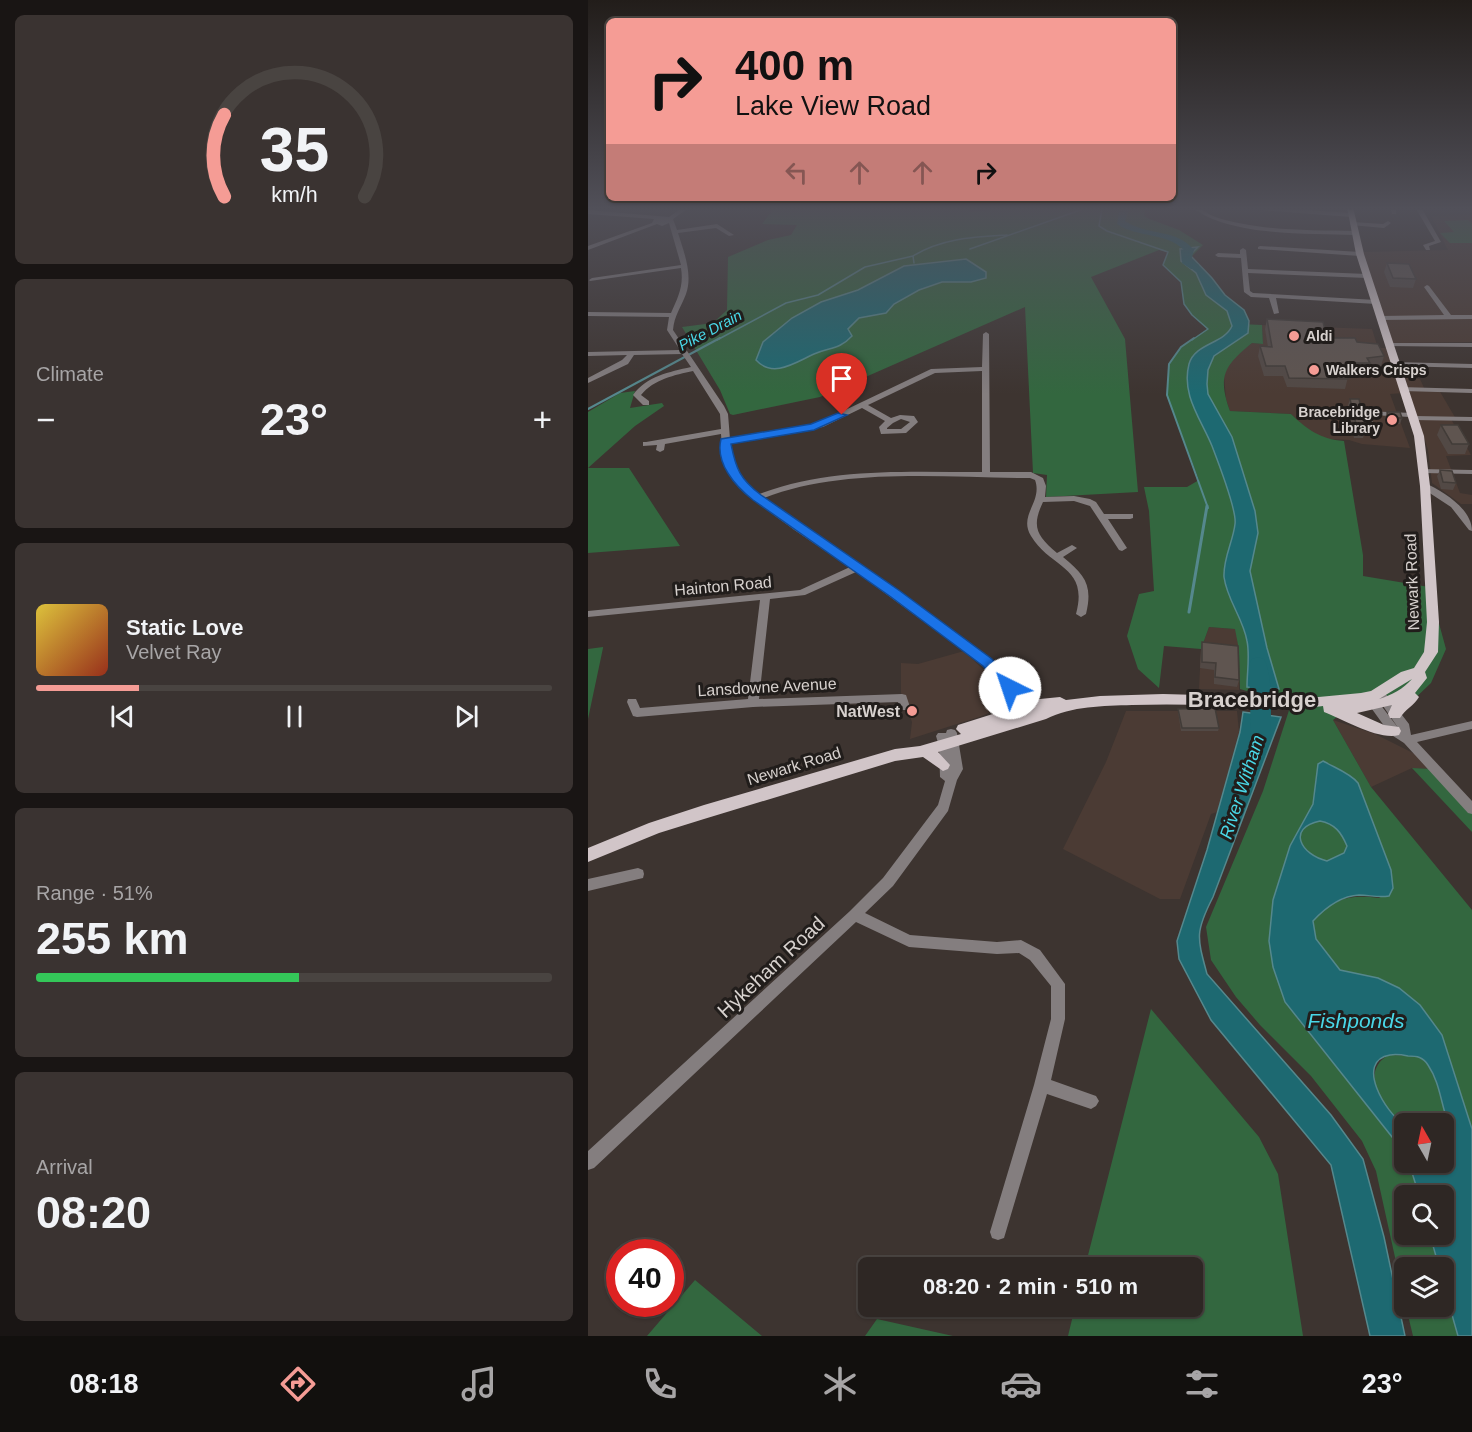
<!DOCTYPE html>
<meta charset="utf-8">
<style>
body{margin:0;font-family:Helvetica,sans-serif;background:#3a3331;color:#f1f3f6;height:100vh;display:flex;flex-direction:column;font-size:22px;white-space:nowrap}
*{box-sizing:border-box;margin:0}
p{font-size:20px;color:#a7a5a6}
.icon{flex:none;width:33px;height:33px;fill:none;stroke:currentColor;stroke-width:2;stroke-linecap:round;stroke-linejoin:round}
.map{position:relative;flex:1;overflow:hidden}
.sheet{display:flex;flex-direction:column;gap:15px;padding:15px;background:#191514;width:588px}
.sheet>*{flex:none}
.top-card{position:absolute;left:18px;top:18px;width:570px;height:183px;border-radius:9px;box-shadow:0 2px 4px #0004,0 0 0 2px #494441;background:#f59c95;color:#111;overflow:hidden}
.needle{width:39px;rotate:351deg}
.tools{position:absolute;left:806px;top:1113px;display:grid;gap:12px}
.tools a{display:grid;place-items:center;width:60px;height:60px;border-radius:9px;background:#2e2724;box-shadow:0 2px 4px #0004,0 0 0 2px #494441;font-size:30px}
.speed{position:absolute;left:18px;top:1239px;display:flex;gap:12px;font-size:30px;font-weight:700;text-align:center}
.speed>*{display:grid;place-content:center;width:78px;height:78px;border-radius:50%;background:#2e2724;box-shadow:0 2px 4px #0004,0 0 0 2px #494441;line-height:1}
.speed .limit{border:9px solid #d22;background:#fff;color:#111}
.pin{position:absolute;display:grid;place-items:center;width:51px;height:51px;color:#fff;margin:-62px -26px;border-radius:50% 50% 50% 0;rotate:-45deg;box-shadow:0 0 6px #0007}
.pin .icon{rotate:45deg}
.me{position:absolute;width:66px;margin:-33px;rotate:319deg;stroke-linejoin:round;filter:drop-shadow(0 0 4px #0008)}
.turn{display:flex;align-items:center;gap:21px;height:126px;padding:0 30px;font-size:27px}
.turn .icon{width:78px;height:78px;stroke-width:2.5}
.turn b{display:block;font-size:42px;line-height:51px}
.lanes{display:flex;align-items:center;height:57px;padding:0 30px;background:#0003;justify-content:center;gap:30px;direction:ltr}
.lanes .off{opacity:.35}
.big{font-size:45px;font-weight:800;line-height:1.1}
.sheet .widget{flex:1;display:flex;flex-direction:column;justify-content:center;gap:9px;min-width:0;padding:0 21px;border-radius:9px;background:#3a3331}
.sheet .dial{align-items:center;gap:0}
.dial svg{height:156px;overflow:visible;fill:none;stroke:#494441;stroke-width:7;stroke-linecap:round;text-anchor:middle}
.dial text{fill:#f1f3f6;stroke:none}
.song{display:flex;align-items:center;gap:18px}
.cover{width:72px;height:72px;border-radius:9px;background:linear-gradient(135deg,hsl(50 70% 55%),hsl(10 70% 35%))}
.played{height:6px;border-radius:3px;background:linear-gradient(90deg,#f59c95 20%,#494441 20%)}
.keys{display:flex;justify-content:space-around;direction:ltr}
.heat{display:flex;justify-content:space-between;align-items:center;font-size:33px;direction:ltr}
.charge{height:9px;border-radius:4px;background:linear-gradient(90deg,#34c759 51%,#494441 0)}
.trip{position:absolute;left:270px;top:1257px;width:345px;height:60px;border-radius:9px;background:#2e2724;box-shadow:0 2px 4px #0004,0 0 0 2px #494441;font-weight:800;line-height:60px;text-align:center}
.tabs{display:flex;height:96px;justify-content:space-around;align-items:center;background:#12100e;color:#a7a5a6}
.tabs .icon{width:42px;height:42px}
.tabs .current{color:#f59c95}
.tabs b{font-size:27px;color:#f1f3f6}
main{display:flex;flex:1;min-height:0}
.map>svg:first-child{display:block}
.built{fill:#4b3b34}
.green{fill:#33673f}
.water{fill:#1d6971;stroke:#55888d;stroke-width:1.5;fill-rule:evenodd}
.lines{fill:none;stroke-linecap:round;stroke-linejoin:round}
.stream-far2{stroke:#55888d;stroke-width:1.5}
.stream-far1{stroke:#55888d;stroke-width:2}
.stream{stroke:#55888d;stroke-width:3}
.river{fill:#1d6971;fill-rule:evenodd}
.minor{fill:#847e7f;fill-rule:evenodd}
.major{fill:#d1c5c8;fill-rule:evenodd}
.wall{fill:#524945}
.shaded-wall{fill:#423c38}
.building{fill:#5f5550;stroke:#423c38;stroke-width:1.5}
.route{fill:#1a73e8;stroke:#114b97;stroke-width:1.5}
.poi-dot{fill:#f59c95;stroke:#211d1b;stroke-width:2}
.labels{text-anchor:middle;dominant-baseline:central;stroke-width:6;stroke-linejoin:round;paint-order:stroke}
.far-poi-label{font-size:14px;font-weight:bold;fill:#d7d1ce;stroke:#211d1b;text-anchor:start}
.far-water-label{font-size:15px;font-style:italic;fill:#49d7e7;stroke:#211d1b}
.street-label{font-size:16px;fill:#d7d1ce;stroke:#211d1b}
.poi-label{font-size:16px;font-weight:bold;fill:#d7d1ce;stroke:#211d1b;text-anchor:end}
.water-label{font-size:18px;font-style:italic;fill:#49d7e7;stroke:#211d1b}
.near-street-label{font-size:20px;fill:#d7d1ce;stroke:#211d1b}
.near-water-label{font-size:21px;font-style:italic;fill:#49d7e7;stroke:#211d1b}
.district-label{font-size:22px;font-weight:bold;fill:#d7d1ce;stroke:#211d1b}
</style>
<main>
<section class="sheet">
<div class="widget dial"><svg viewBox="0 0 100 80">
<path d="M14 69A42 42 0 1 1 86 69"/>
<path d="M14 69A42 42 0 0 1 14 27" stroke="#f59c95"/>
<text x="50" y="56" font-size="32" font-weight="700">35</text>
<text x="50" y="72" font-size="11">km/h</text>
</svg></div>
<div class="widget"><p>Climate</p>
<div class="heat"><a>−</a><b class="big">23°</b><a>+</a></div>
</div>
<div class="widget">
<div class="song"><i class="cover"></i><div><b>Static Love</b><p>Velvet Ray</p></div></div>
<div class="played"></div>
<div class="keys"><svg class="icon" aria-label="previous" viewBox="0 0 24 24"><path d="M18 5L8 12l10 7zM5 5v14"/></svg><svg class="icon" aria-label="pause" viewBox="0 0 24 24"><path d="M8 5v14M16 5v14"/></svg><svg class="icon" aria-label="next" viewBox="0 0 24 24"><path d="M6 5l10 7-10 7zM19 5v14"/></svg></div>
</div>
<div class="widget"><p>Range · 51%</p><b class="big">255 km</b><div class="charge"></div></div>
<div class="widget"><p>Arrival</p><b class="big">08:20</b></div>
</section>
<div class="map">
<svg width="884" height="1336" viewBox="0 0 884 1336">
<rect width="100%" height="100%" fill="#3d3430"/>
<path class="built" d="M884,215v127l-79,1 -30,-91 85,-2 -17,-34z
M674,325l110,4 6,19h13l13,45 -14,1 20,54 -48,-4 -13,-4 -23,-1 -17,-8 -18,-17 -61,-3 -4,-12 -2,-23 5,-15 23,-18 11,1z
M817,378l15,1 5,11h14l17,29h-5l20,36 -25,1 14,37 12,2v9h-11l-29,-21 -4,-33z
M621,627l27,2 3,21v40l-40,-1 2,-40z
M376,651l33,32 4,8 -2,12 -10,10 -10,4 -69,22 2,-17 -11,-29v-30l17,1z
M538,711h111l2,21 -22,80 -6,2 -31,85h-20l-97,-50 43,-87z
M745,720l42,14 48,24 10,11 -21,-1 -41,19z"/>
<path class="green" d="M187,207h146l2,2 1,-2h40l7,5 52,-5h123l-2,8 3,3 32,12 24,15 -16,16 54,63 21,1 1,19 -11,-1c-27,22 -35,33 -22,68l61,3c17,16 29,25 53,27l19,114v21l66,11 17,62 -15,34 -22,21 -59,2 -17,14 38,67 101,123v219l-30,-94 -22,-30 -42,-27 -38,-8 -24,-31 -3,-18c20,-22 36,-27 66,-23l14,-10 -2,-18 -33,-87c-8,-10 -23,-15 -35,-22l-5,3 -5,40 -23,42 -17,54 23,117 106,132 2,13 5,1 10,32 -15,1v38l26,1 9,32 -35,1v30l-28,-127 -14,-30 -51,-65 -51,-51 -24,-28 -25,-37 -5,-33 57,-136 28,-87 -51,-15 -1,-39 -4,-21 -26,-2 -8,22 -37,-3 -5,42 -21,-19 -11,-33 12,-42 15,-3 -5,-80 -5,-24h43l12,-7 -32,-85 2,-31 12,-17 26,-18 -15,-14 -8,-11 -3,-22 -18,-17 5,-13 -9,-2 -68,27 34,62 13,153 -92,5 1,-22 -14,-2 -8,-166 -205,90 -87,18 -3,-1 -10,-24 -38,-63 31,-4 14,-13 1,-53 40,-17 23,-5 6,-10 -35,-1z
M880,220l4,4v19h-22l-10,-10 14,-1 -10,-11z
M47,391l-5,17 32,-5 2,3 -29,20 -47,42h41l51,78 -92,7v-141l32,-19z
M15,647v1l-15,71v-70z
M824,768l21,1 39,40v23z
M731,821c16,3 22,11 28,25l-3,7 -17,8c-26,-6 -41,-33 -8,-40z
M563,1009l108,128 19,37 25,162h-235l7,-29 117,-1v-38l-107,-1z
M801,1055l30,1 8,7 11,22 7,28 -5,10 -36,1c-23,-13 -45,-54 -15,-69z
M107,1280l67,56h-115z
M855,1283l15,53h-45l-7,-29 37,-1z
M289,1319l76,17h-88z"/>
<path class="water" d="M610,247l-8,8 22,23 13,17 19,15 5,11 -1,12 -34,23 -6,14 -1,14 1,10 24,43 23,74 3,22 -8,38 17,77 12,41 -32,-2c0,-15 3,-32 0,-46 -4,-23 -20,-41 -23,-64 -1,-19 9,-35 11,-53 2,-12 -18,-65 -23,-78 -11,-27 -31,-51 -23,-82 6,-21 35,-20 43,-38l-5,-15 -21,-16 -10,-22 -15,-12 -1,-12z
M378,259l20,13v6l-15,4h-29l-23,8 -25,14 -8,9 -27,5 -11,11 4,7c-13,14 -22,11 -38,18 -18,8 -41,25 -58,6l7,-18 29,-24 29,-16 37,-12 46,-24z
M655,712l38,5 -68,180c-18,35 -16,40 -6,77l124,141 32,44 21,78 21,99h-35l-39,-171 -120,-145 -32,-61 -2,-18 30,-91 33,-118z
M735,761c12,7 27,12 35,22l33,87 2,18 -4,8c-11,2 -19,-1 -30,-1 -19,1 -34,13 -46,26l3,18 24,31 38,8 21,10 21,17 22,30 30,94v207h-14l-15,-53v-15l-4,-1 -9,-32 13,-1v-38l-24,-1 -10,-32 34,-1v-38l-4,-1 6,-10c-5,-17 -7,-33 -17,-48 -5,-8 -11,-9 -20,-9 -5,-1 -12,-2 -18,-1 -36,6 -4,59 14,69v28l-119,-150 -12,-35 -4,-26 4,-41 17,-54 23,-42 5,-40zM732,821c15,3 21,11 27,25l-3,7 -17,8c-26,-6 -41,-33 -7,-40z"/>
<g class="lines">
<path class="stream-far2" d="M514,209l-3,17 8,5 61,21 -5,13 18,17 3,22 8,11 16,14 -16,11
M382,249l119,-42
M326,263l-1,-7c29,-18 61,-19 94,-21
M129,340l69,-37 32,-8 47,-28 48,-11"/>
<path class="stream-far1" d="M606,338l-13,9 -12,17 -2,31 41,113
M0,409l132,-71"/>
<path class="stream" d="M601,612l18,-106"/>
<path class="river" d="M532,207h10l-5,14c22,15 51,7 69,29l-3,10 8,5v4h-8l-9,-6 2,-13c-18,-18 -47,-12 -67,-26z
M670,657l6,2c10,18 6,58 7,79l-3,5 -7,3 -7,-3 -3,-5 -2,-74 3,-5z"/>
<path class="minor" d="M95,207h7l-17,12 4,11 40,-6 17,11 -5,1 -13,-8 -38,5c6,19 15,42 8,61 -5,13 -12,22 -13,36l51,76 4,8 2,25 88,-16 113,-54 51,-2 1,-33 3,-2 3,2 1,138h41l12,6 3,8 -1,11 29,-1 16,3 6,3 8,12h29v4l-3,1h-22l19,29 -5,3 -3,-1 -29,-44 -16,-5 -31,1c-12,25 -6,34 14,51l15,-8 5,3 -14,9c22,18 30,28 23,57l-5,3 -5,-3c13,-48 -25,-45 -45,-78 -13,-21 12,-34 4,-56l-5,-2c-85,0 -186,-11 -266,20 56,43 116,80 173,122 37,27 76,53 99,94l-2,3h-8l-9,-15 6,20 -2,3h-8l-7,-22 3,-10 -26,-28 -127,-93 -51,23 -35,4 -11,100 143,-5 4,1 4,12 -1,3h-8l-3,-8 -145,5 -116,10 -4,-1 -6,-14 1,-3h8l4,9 108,-9 12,-99 -172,17v-6l212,-21 50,-23c-30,-20 -118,-74 -127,-106 -3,-8 -1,-19 -2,-27l-56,10 -1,6 -4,2 -4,-2 1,-5 -14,1v-4h3l75,-13 -1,-15 -27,-43c-18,4 -39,8 -52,24l8,6v4h-6l-10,-10c14,-19 36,-23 58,-28l-9,-13 -48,1 -6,9 -40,19v-5l34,-18 5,-5 -39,1v-4l92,-2 -13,-20 2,-13 -81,-1v-4l83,1c7,-16 13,-27 10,-45l-91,13 -1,-1 3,-2 89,-13 -12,-42 -7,3 -5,-2 -69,26v-4l64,-23 2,-4 -66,-5v-4l81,7zM394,371v101c-74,0 -152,-5 -223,22 -20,-15 -27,-26 -29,-50l93,-17 39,-19 23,13 -6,6 2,7 25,-1 12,-11 -4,-6 -14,-1 -9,3 -23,-13 67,-32zM313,419l9,3 -9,7h-14v-1l6,-5z
M604,207c9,0 13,6 21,9 10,4 20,6 31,8 36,7 74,6 111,7l3,2 -3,2c-46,-2 -126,2 -163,-28z
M676,207l87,6 3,2 -3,2 -89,-7z
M802,207h6v7h-4z
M827,207h6l20,35 -12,4 1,4h-4l-3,-5 12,-4z
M765,222l30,2 5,-3 3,2 -7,5 -33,-3 -1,-1z
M672,246l100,6 3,2 -3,2 -102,-7v-2z
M655,248l3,2 2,19 119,5 3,2 -3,2 -119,-5 2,18 3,2 123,7 3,2 -3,2 -100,-6 3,15 -5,1 -5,-16 -18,-1 -7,-5 -3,-34 -23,-1 -3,-2 3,-2 22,1v-4z
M839,285l2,1 22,29h21v4l-91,1 -3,-2 3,-2 63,-1 -20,-28z
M802,343h82v4l-84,-1v-2z
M806,362l78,2v4l-75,-2 -4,-2z
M812,387l72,2v4l-69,-2h-3z
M776,411l48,2h3v3l57,1v4l-59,-1h-3v-3l-39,-2 4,16 -4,2 -4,-2 -4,-18z
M832,469l52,1v4l-49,-1 -4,-2z
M837,483c18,8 47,26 47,48l-3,-1 -18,-23 -29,-19v-4z
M793,692l4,1 24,31 2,11 61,-14v8l-55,13 55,59v13l-4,-1 -64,-70 -14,-9 -26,-36 1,-3h8l26,34 -23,-33 1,-3z
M363,729l4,1 2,3 6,36 -6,11 -9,31 -55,75 -28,27 45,22 87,7 24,-2 19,10 25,34v35l-14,61 45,16 3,5 -3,5 -5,3 -44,-15 -43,144 -6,2 -6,-2 -2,-6 44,-147 17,-66v-33l-21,-26 -11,-7 -22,1 -88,-7 -53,-25 -262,246 -6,2v-19l262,-240 33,-33 55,-73 7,-24 -5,-4 -1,-31 -3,-10 2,-3h8l1,-3z
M50,868l5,2 1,4 -1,4 -55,13v-12z"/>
<path class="major" d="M759,207h6l11,47 60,182 6,50 9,136 -1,30 -13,20 2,6 -12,15 4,4c-5,9 -14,12 -19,21h-10l-2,-4 4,-9 -35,8 27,12 15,2 2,4 -2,4c-19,6 -57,-16 -75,-23l-1,-6 -15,2c-59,-1 -117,-5 -176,-3 -29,1 -60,1 -86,14l-108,33 12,13 -2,4 -5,2 -20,-14 -28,4 -191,58 -45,14 -71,29v-14l61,-25 55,-18 191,-56 25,-3 41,-12 -5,-5 2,-4 82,-26 20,-2 6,3 34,-4 63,-2 145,4 53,-5 10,-2 30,-19 13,-4 10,-16 3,-30 -7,-136 -6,-50 -58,-182zM824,679c-9,10 -20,16 -33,20z"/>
</g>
<path class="wall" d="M799,263l29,16 -3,9 -23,-1 -6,-15z
M679,319l60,19 30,4 27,14 -3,10 -12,1 -2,6h-18l-4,16 -58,-2 -4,-11h-19l-6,-20 2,-10 8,1 -3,-18z
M762,399l16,29 -3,10h-9l-7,-30z
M799,412l15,6 -2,6h-13l-2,-6z
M853,425l28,19 -4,10h-17l-11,-19z
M852,470l16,13 -3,7 -12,-1 -4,-13z
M614,642l37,38 -2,7 -23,-3v-14l-14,-2 1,-19z
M590,709l41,19 -1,3h-37l-3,-19z"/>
<path class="shaded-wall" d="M57,207h8v1l-8,2z
M66,207h12l-1,3 -10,1z"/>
<path class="building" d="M799,263l22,1 7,15 -23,-1z
M679,319l56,3 4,16h28l2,4 21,2 6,12 -17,2 3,5h-21l2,4h-8l5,12 -59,-1 -4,-12h-19l-6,-20 12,1z
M762,399h9l7,29h-9z
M799,412h13l2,6h-13z
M853,425h17l11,19h-17z
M852,470l12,1 4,12 -13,-1z
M614,642l36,4 1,34 -24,-3 1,-14 -14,-1z
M627,708l4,20h-37l-4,-19z"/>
<linearGradient id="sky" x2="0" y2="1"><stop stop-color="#221d1a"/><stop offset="0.53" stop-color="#515059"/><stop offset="1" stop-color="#515059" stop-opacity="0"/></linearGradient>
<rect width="884" height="394" fill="url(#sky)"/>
<path class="route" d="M250,413l9,2 -33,15 -83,14c5,25 9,35 30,51l139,96 92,68 23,25 2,4 -2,4h-10l-22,-26 -92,-69 -138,-97c-18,-14 -38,-37 -32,-61l90,-15z"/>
<g class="poi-dot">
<circle cx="706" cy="336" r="6"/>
<circle cx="726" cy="370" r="6"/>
<circle cx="804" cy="420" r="6"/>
<circle cx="324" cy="711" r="6"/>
</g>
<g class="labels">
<g class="far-poi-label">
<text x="718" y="336">Aldi</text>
<text x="738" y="370">Walkers Crisps</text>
<text x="792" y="412" text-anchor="end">Bracebridge<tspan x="792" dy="16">Library</tspan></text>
</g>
<g class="far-water-label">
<text transform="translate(122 330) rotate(-28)">Pike Drain</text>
</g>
<g class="street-label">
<text transform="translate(824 582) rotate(-92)">Newark Road</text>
<text transform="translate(135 586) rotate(-5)">Hainton Road</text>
<text transform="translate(179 687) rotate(-3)">Lansdowne Avenue</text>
<text transform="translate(206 766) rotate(-17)">Newark Road</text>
</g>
<g class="poi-label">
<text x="312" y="711">NatWest</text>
</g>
<g class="water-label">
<text transform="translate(654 787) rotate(-72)">River Witham</text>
</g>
<g class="near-street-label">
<text transform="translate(183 967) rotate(-43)">Hykeham Road</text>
</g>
<g class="near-water-label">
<text x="768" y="1020">Fishponds</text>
</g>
<g class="district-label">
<text x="664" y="699">Bracebridge</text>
</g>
</g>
</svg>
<div class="tools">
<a><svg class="needle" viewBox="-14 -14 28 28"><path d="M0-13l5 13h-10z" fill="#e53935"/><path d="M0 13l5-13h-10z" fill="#a7a5a6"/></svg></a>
<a><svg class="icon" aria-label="search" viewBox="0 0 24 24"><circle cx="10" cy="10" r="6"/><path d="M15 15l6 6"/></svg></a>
<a><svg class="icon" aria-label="layers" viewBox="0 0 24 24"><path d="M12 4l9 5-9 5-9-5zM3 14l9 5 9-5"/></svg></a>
</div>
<div class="speed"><div class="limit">40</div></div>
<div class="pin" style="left:254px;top:415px;background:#d93025"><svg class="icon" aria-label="arrive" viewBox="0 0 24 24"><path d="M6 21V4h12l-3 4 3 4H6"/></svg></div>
<svg class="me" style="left:422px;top:688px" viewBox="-20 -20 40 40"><circle r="19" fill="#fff"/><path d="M0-13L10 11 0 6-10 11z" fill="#1a73e8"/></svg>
<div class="trip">08:20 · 2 min · 510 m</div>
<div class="top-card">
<div class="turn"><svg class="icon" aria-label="right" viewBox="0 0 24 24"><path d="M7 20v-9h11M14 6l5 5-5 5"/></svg><div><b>400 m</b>Lake View Road</div></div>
<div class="lanes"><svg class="icon off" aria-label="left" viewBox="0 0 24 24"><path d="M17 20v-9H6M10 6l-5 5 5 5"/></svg><svg class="icon off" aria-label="ahead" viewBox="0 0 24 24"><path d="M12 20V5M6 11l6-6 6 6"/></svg><svg class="icon off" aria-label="ahead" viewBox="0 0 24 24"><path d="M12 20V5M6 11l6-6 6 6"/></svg><svg class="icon" aria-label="right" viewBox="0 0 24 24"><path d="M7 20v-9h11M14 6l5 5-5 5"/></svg></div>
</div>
</div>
</main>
<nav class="tabs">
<b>08:18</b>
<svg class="icon current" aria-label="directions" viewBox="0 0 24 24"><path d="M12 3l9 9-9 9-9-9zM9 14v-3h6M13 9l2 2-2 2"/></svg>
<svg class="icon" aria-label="music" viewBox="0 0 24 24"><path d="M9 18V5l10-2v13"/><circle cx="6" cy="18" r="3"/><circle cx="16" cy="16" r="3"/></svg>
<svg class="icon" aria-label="phone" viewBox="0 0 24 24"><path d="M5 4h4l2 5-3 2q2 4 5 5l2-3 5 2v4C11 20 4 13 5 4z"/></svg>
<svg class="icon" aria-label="climate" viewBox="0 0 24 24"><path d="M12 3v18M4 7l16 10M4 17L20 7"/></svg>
<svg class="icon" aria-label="car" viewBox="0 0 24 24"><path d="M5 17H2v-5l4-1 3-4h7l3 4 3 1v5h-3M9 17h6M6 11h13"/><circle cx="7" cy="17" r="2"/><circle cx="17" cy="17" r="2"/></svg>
<svg class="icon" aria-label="filters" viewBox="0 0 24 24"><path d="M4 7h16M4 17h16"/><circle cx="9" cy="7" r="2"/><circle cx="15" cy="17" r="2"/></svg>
<b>23°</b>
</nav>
